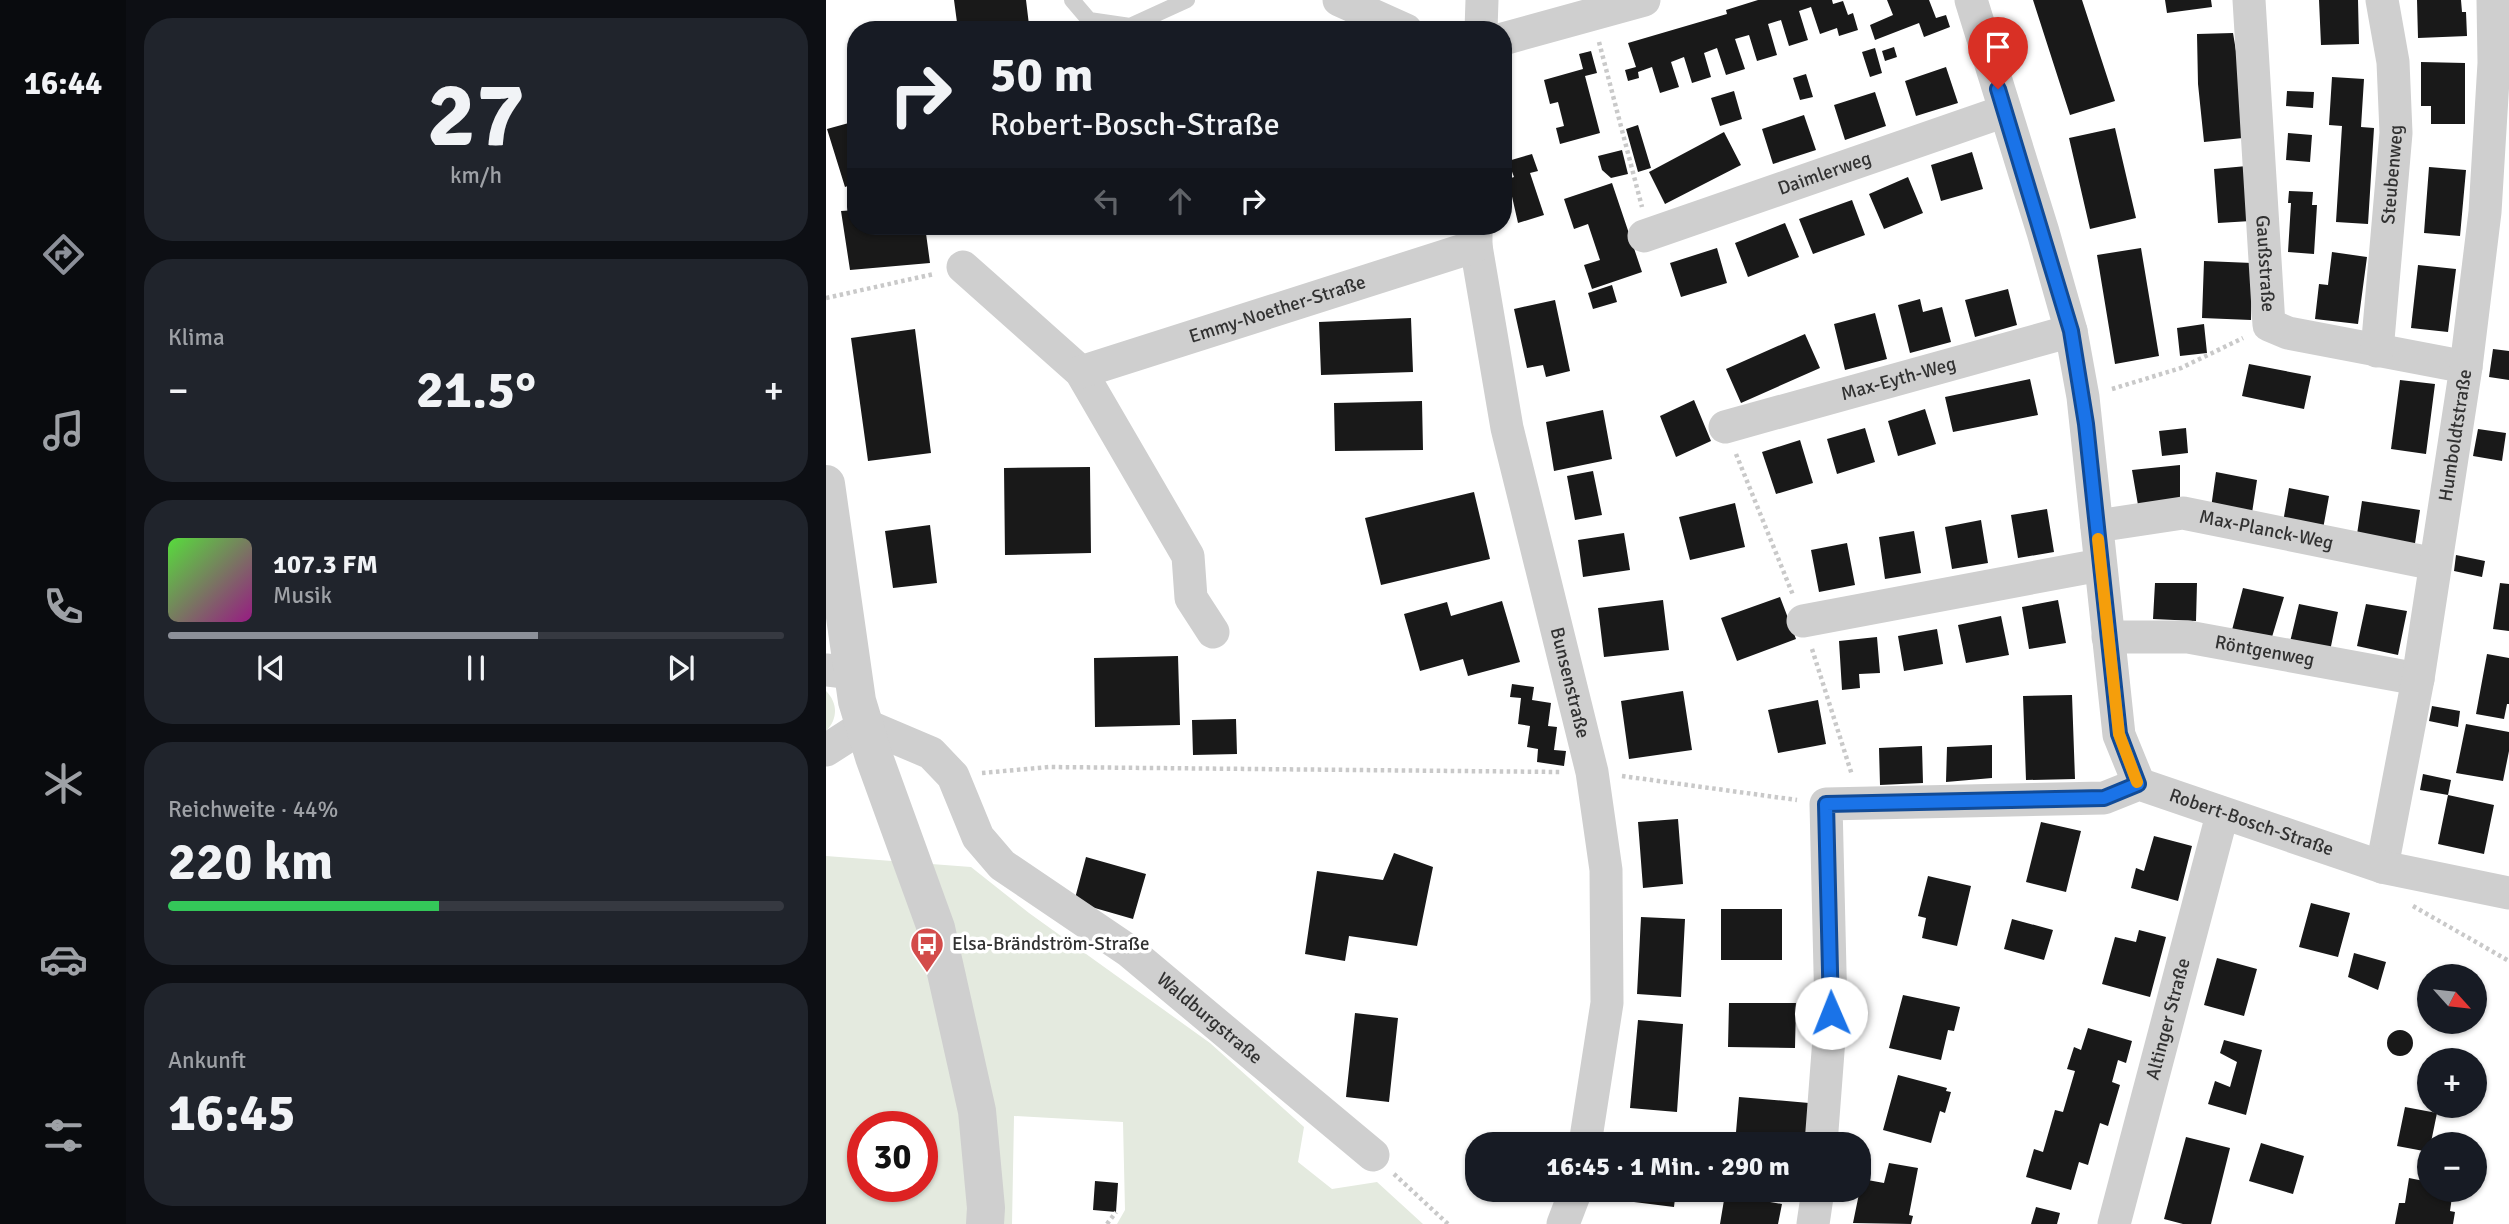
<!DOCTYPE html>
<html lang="de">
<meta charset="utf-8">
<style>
body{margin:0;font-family:Signika,sans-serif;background:#20242c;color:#f1f3f6;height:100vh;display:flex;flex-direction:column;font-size:26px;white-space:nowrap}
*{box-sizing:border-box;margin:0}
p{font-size:23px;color:#9ea1a6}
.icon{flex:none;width:38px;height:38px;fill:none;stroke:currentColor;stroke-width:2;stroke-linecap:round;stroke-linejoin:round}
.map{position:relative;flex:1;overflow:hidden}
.side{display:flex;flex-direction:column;gap:18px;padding:18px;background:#0d0f14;width:700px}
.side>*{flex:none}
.top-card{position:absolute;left:21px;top:21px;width:665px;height:214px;border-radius:28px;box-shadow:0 2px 5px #0004;background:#171b24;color:#f1f3f6;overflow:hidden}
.needle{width:46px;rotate:117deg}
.controls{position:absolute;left:1591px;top:964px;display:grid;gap:14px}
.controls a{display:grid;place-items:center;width:70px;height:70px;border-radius:50%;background:#171b24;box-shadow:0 2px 5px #0004;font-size:35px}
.speed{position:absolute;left:21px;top:1111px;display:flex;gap:14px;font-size:35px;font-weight:700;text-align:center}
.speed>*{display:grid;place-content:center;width:91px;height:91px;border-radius:50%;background:#171b24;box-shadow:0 2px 5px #0004;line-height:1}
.speed .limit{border:10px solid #d22;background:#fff;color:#111}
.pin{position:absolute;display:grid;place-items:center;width:60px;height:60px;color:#fff;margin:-72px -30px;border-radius:50% 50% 50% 0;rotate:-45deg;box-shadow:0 0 7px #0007}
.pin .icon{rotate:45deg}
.me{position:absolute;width:77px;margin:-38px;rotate:359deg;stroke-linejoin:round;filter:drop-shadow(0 0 5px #0008)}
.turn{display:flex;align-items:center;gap:24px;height:147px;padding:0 28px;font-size:32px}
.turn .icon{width:91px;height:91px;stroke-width:2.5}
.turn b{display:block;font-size:49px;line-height:60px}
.lanes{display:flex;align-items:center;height:66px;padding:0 28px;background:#0003;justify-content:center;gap:35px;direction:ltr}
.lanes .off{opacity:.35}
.big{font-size:52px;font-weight:800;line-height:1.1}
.side .tile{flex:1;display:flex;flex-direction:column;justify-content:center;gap:10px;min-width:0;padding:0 24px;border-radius:28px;background:#20242c}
.side .dial{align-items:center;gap:0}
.dial b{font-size:91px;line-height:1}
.song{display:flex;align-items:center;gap:21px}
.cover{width:84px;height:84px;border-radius:10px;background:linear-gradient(135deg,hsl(110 70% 55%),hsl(310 70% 35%))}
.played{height:7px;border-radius:4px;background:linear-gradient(90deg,#8c9099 60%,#363941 60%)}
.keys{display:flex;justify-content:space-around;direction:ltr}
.heat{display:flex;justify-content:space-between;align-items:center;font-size:38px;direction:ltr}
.charge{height:10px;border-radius:5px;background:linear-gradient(90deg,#34c759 44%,#363941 0)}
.trip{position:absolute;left:639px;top:1132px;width:406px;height:70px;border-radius:28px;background:#171b24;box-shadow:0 2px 5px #0004;font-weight:800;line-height:70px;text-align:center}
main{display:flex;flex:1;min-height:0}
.dock{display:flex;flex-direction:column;width:126px;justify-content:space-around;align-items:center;background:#090b0e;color:#9ea1a6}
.dock .icon{width:49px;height:49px}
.dock .on{color:#8c9099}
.dock b{font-size:32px;color:#f1f3f6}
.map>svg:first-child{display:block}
.green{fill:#e4eadf;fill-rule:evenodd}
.building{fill:#191919}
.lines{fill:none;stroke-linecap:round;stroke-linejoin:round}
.path{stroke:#c9c9c9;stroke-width:4.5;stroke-dasharray:3.5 3.5;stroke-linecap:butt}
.service{stroke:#cfcfcf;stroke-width:16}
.minor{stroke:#cfcfcf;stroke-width:33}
.tertiary{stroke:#cfcfcf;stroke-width:38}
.route-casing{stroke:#114b97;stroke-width:18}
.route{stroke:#1a73e8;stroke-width:12}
.slow{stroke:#f59e0b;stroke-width:12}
.labels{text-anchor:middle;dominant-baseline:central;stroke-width:7;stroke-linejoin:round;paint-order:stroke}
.street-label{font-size:19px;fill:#323232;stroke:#fff}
.poi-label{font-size:19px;fill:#323232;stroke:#fff;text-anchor:start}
</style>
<main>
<nav class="dock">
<b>16:44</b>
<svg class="icon on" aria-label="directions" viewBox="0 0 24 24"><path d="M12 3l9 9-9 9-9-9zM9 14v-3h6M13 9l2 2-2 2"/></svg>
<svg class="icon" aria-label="music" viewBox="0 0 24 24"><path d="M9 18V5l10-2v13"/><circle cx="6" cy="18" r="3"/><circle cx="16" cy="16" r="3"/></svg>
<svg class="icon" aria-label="phone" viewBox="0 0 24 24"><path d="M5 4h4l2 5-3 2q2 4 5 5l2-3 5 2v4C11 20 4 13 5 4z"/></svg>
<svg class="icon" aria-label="climate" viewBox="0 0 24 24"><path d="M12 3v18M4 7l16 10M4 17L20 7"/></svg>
<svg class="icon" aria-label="car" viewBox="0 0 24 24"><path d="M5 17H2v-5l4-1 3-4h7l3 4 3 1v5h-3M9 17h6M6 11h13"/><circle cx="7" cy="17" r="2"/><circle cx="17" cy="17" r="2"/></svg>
<svg class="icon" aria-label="filters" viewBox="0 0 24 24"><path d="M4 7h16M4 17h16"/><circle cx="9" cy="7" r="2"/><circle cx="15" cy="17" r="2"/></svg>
</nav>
<section class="side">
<div class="tile dial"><b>27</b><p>km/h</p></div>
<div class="tile"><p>Klima</p>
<div class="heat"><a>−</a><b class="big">21.5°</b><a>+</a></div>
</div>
<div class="tile">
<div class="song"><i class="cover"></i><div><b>107.3 FM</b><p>Musik</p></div></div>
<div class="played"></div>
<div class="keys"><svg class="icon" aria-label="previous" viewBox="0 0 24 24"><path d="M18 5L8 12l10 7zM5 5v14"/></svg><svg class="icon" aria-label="pause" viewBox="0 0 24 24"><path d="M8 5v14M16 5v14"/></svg><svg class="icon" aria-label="next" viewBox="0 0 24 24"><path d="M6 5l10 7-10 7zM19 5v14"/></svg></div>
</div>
<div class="tile"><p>Reichweite · 44%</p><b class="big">220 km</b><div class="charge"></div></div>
<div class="tile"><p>Ankunft</p><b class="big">16:45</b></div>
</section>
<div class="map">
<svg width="1683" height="1224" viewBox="0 0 1683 1224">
<rect width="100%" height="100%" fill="#fff"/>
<path class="green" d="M0,691c12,12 12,28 0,40z
M0,856l145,11 58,46 181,130 94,84 -6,35 34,27 45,-7 46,42h-306l8,-14 -2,-88 -109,-6 -2,108h-186zM37,1127h59v59h-59z"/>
<path class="building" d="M128,0h72l3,25 -31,5h-40z
M932,0h74l1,4 10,-3 5,14 5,-2 5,17 -19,6 -2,-8 -17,6 -9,-27 -12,4 9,29 -19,6 -8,-26 -13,4 9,31 -20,6 -8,-26 -14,4 10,30 -19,6 -9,-27 -13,5 7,24 -19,6 -8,-26 -13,5 8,25 -19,6 -8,-26 -14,5 1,6 -11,3 -3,-11 11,-3 -8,-24 99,-29 -1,-4z
M1061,0h42l7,18 10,-3 4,12 -26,10 -5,-14 -44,17 -5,-15 23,-10z
M1207,0h49l33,101 -45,14z
M1339,0h46l1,7 -45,6z
M1493,0h39l1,44 -38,1z
M1591,0h44l1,12h4l1,24 -49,2z
M1407,33l4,24 6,81 -39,4 -6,-58 -1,-50z
M1068,47l3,10 -12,4 -3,-10z
M1049,48l7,25 -12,4 -8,-25z
M765,51l6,22 -12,3 15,57 -40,11 -4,-16 8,-2 -6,-24 -8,2 -6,-24 39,-11 -4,-15z
M1595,62l44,1v61h-34v-18h-10z
M1120,67l12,36 -42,13 -11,-35z
M980,74l7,23 -13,3 -7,-22z
M1506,77l32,2 -3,48 13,1 -6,96 -32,-2 6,-96 -13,-1z
M908,91l8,28 -22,7 -9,-28z
M1461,91l27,1 -1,16 -27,-2z
M1049,92l11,34 -41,14 -11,-35z
M978,115l12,35 -43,14 -11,-35z
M30,121v62l-11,4 -18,-58z
M812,125l13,43 -13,4 -12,-43z
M1289,128l21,90 -46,11 -21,-91z
M898,132l17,33 -76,39 -16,-32z
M1462,133l24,2 -2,27 -24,-2z
M796,150l6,24 -17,4 -9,-8 -4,-14z
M1146,152l11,37 -42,12 -10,-36z
M706,154l6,17 -8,2 14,42 -26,8 -10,-44 6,-2 -6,-16z
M1421,166l4,55 -33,2 -4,-54z
M1603,167l37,3 -6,66 -36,-3z
M1082,177l15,36 -39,16 -15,-35z
M786,183l30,89 -50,17 -8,-24 16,-5 -12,-36 -14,5 -10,-30z
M1463,191l24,1 -1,13h5l-3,49 -26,-2 3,-49h-3z
M1026,200l13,35 -52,19 -14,-35z
M30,210v16h69l5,37 -80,7 -9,-59z
M959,223l14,34 -51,20 -13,-34z
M493,226h26v1l-24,6z
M891,248l10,35 -46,14 -11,-34z
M1315,248l18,108 -44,8 -18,-109z
M1506,252l35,5 -9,67 -43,-5 4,-35 9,1z
M1378,261l48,2 -1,57 -49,-2z
M1592,265l38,4 -8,63 -37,-4z
M786,285l5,17 -24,7 -5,-16z
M1182,289l9,36 -42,12 -10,-37z
M1094,299l3,13 19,-5 9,35 -41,11 -12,-48z
M729,300l15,71 -24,6 -3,-12 -16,3 -13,-59z
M1049,313l12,46 -42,11 -11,-46z
M585,318l2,54 -92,3 -2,-53z
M1378,324l3,29 -27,3 -3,-28z
M89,329l16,124 -63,8 -17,-123z
M979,334l15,34 -79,35 -15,-34z
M1667,349l16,2v29l-20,-3z
M1423,364l62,12 -7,33 -62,-13z
M1204,379l8,36 -85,17 -8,-35z
M1574,380l35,4 -9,70 -35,-5z
M868,400l17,41 -35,16 -16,-41z
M596,401l1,49 -88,1 -1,-48z
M1099,409l11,35 -38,12 -10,-35z
M777,410l9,49 -58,12 -8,-49z
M1039,428l10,34 -38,12 -10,-35z
M1360,428l2,25 -26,3 -3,-25z
M1652,429l28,4 -4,28 -29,-5z
M974,440l13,43 -37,11 -14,-42z
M1354,465v36l-42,4 -6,-35z
M264,467l1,86 -86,2 -1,-87z
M767,471l9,44 -27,5 -8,-44z
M1390,472l41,8 -5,33 -41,-5z
M1463,488l40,8 -6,33 -40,-7z
M648,492l16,67 -109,26 -16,-67z
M1536,501l58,9 -6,40 -58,-9z
M909,503l10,44 -55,13 -11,-43z
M1221,509l7,43 -36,6 -7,-43z
M1155,520l7,43 -36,6 -7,-42z
M104,525l7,58 -44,5 -8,-57z
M1088,531l7,42 -36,6 -6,-42z
M798,533l6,37 -47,7 -5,-37z
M1021,543l8,42 -36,7 -8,-42z
M1630,555l29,6 -3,16 -28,-6z
M1329,583h42l-1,38 -43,-2z
M1674,583l9,1v47l-16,-2z
M1417,588l41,9 -12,40 -40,-7z
M954,597l16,42 -59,22 -16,-43z
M837,600l6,50 -65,7 -6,-49z
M1232,600l8,43 -37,6 -7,-42z
M676,601l18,61 -52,14 -5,-17 -43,12 -16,-57 43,-12 4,14z
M1473,604l39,8 -8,39 -40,-9z
M1540,604l41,7 -9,44 -41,-9z
M1175,616l8,39 -43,8 -8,-38z
M1111,629l6,35 -39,7 -6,-35z
M1051,637l3,36 -21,1 1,14 -18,2 -3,-49z
M1661,654l22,4v46h-2l-3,15 -28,-5z
M352,656l2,69 -85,2 -1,-69z
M686,684l22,3 -2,13 19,3 -3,23 9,1 -3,23 12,1 -2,15 -27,-4 1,-13 -11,-2 3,-21 -12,-2 3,-26 -11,-1z
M857,691l9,59 -63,9 -8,-58z
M1246,695l3,84 -49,1 -3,-84z
M992,700l8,44 -48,9 -10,-43z
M1606,706l28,5 -2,16 -29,-6z
M410,719l1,35 -44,1 -1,-35z
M1640,724l43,8v19l-6,30 -47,-8z
M1166,745v33l-46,4 1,-35z
M1096,746l1,37 -43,2 -1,-37z
M1597,774l28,6 -3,15 -28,-5z
M1622,795l46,10 -10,49 -46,-10z
M852,819l5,65 -40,4 -5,-66z
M1215,822l40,9 -15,61 -40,-10z
M1328,836l38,10 -14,55 -47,-13 5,-20 8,3z
M568,853l39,14 -16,79 -68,-10 -4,25 -40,-7 12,-83 66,9z
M260,857l60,17 -13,45 -59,-17z
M1102,876l43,10 -14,60 -35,-8 4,-20 -8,-2z
M1485,903l39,10 -12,44 -39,-10z
M895,909h61v51h-61z
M815,917l44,2 -4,78 -44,-3z
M1186,919l41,11 -9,30 -40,-11z
M1313,930l27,7 -16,60 -48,-13 13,-47 21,5z
M1528,953l32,9 -8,28 -30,-13z
M1391,958l40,11 -13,47 -40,-11z
M1077,995l57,12 -6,24 -6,-1 -7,30 -52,-12z
M903,1003h67l-1,45 -67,-1z
M529,1013l43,5 -9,84 -43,-5z
M812,1020l45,4 -6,88 -47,-4z
M1262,1028l44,13 -6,22 -8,-3 -6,22 8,3 -12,41 -8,-3 -12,42 -9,-3 -8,28 -45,-13 8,-28 9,3 12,-42 8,2 12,-41 -8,-2 7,-22 7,3z
M1561 1043a13 13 0 1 1 26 0a13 13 0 1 1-26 0Z
M1398,1040l38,10 -16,65 -38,-11 7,-23 15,6 7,-25 -17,-9z
M1072,1075l49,13 -1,3 5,1 -6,21 -5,-2 -9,32 -48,-13z
M913,1097l70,6 -3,41h-71z
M1579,1107l32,6 -8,39 -32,-6z
M807,1136l48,6v2h-49z
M1360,1137l44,11 -19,76h-28l-19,-5z
M1435,1143l43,13 -11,38 -44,-13z
M1063,1163l29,5 -9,47 4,1 -2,8 -58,-1 9,-44 22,4z
M1583,1178l20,4v8h24l-3,21 5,1 -2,12h-58l4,-21h6z
M269,1181l23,2 -2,29 -23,-2z
M801,1190h49l-2,17 -48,-6z
M899,1194l57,10 -4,20h-58z
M1210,1207l24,6 -3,11h-26z"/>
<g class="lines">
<path class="path" d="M773,42l43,165
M0,298l108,-24
M1286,389l69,-21 62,-30
M910,454l57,141
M986,649l40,126
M156,773l67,-6 512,5
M796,776l175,24
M1587,906l96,55
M568,1174l54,50
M281,1224l9,-12"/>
<path class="service" d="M246,0l17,20 41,6 57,-26"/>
<g class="minor">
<path d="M513,0l67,30"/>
<path d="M1145,0l72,232 28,99 12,66 36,338 20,49"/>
<path id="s1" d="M1423,0l20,325 19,8 178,34"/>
<path d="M655,30l1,-30"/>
<path d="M677,39l141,-39"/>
<path id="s2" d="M650,226v20l31,182 85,344 14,98 1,133 -22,141"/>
<path id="s3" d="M818,236l361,-125"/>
<path d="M137,267l118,105 107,184 3,42 22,34"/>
<path id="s4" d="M1551,351l19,-218 -3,-71 -11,-62"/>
<path id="s5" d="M255,372l395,-126"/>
<path id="s6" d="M899,427l346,-96"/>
<path id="s7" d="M1271,526l86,-13 252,51"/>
<path d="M977,621l297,-56"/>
<path id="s8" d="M1282,637h80l230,42"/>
<path d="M0,670l27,3"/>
<path id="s9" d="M0,750l39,-25 66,28 22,23 25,61 24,28 127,86 244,204"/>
<path id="s10" d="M1556,867l36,-188 48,-312 19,-155 9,-149 -1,-63"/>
<path id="s11" d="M995,1144l10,-132 -5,-208 278,-6 35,-14 243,83 127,26"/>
<path d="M737,1224l13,-34"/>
<path d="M987,1224l5,-34"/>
<path id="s12" d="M1288,1224l108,-409"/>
</g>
<path class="tertiary" d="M0,484l31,217 17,56 62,171 41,183 9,97 -1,16"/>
</g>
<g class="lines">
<g class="route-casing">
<path id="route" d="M1005,1013l-5,-209 278,-6 34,-14 -19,-50 -33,-310 -15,-93 -73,-242"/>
</g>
<use href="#route" class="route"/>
<path class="slow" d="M1272,539l21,195 18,48"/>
</g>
<defs>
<g id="bus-pin" transform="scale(1.75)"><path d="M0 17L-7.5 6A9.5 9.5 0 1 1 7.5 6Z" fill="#d34b4a" stroke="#fff"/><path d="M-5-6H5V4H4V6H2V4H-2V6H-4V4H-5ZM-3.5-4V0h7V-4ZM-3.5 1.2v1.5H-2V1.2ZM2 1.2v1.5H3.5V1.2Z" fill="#fff"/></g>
</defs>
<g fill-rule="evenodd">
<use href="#bus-pin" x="101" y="944"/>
</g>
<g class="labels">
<g class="street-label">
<text stroke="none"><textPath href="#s3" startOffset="191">Daimlerweg</textPath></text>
<text stroke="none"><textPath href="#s4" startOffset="177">Steubenweg</textPath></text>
<text stroke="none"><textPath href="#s1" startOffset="264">Gaußstraße</textPath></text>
<text stroke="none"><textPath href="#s5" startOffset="206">Emmy-Noether-Straße</textPath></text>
<text stroke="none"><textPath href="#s6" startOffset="180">Max-Eyth-Weg</textPath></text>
<text stroke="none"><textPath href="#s10" startOffset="438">Humboldtstraße</textPath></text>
<text stroke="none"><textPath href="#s7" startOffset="172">Max-Planck-Weg</textPath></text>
<text stroke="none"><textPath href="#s8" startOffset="158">Röntgenweg</textPath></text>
<text stroke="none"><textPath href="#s2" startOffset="467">Bunsenstraße</textPath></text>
<text stroke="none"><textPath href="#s11" startOffset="775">Robert-Bosch-Straße</textPath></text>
<text stroke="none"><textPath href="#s9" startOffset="511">Waldburgstraße</textPath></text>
<text stroke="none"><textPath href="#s12" startOffset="212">Altinger Straße</textPath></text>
</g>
<g class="poi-label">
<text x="126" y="944">Elsa-Brändström-Straße</text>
</g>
</g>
</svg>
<div class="controls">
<a><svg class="needle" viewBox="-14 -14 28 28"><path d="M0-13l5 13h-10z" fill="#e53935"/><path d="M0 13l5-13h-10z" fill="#9ea1a6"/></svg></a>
<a>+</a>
<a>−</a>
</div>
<div class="speed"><div class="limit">30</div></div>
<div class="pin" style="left:1172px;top:89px;background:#d93025"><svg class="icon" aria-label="arrive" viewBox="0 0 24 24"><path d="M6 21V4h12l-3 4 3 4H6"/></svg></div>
<svg class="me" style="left:1005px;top:1013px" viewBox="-20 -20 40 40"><circle r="19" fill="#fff"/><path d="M0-13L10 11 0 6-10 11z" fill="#1a73e8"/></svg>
<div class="trip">16:45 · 1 Min. · 290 m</div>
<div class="top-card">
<div class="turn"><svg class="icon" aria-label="right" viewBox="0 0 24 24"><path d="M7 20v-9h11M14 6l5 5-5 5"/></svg><div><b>50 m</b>Robert-Bosch-Straße</div></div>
<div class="lanes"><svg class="icon off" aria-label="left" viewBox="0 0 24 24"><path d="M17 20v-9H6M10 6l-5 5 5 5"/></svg><svg class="icon off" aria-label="ahead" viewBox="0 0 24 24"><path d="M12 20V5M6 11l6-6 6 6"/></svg><svg class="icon" aria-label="right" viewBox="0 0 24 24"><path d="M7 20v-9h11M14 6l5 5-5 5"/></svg></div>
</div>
</div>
</main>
